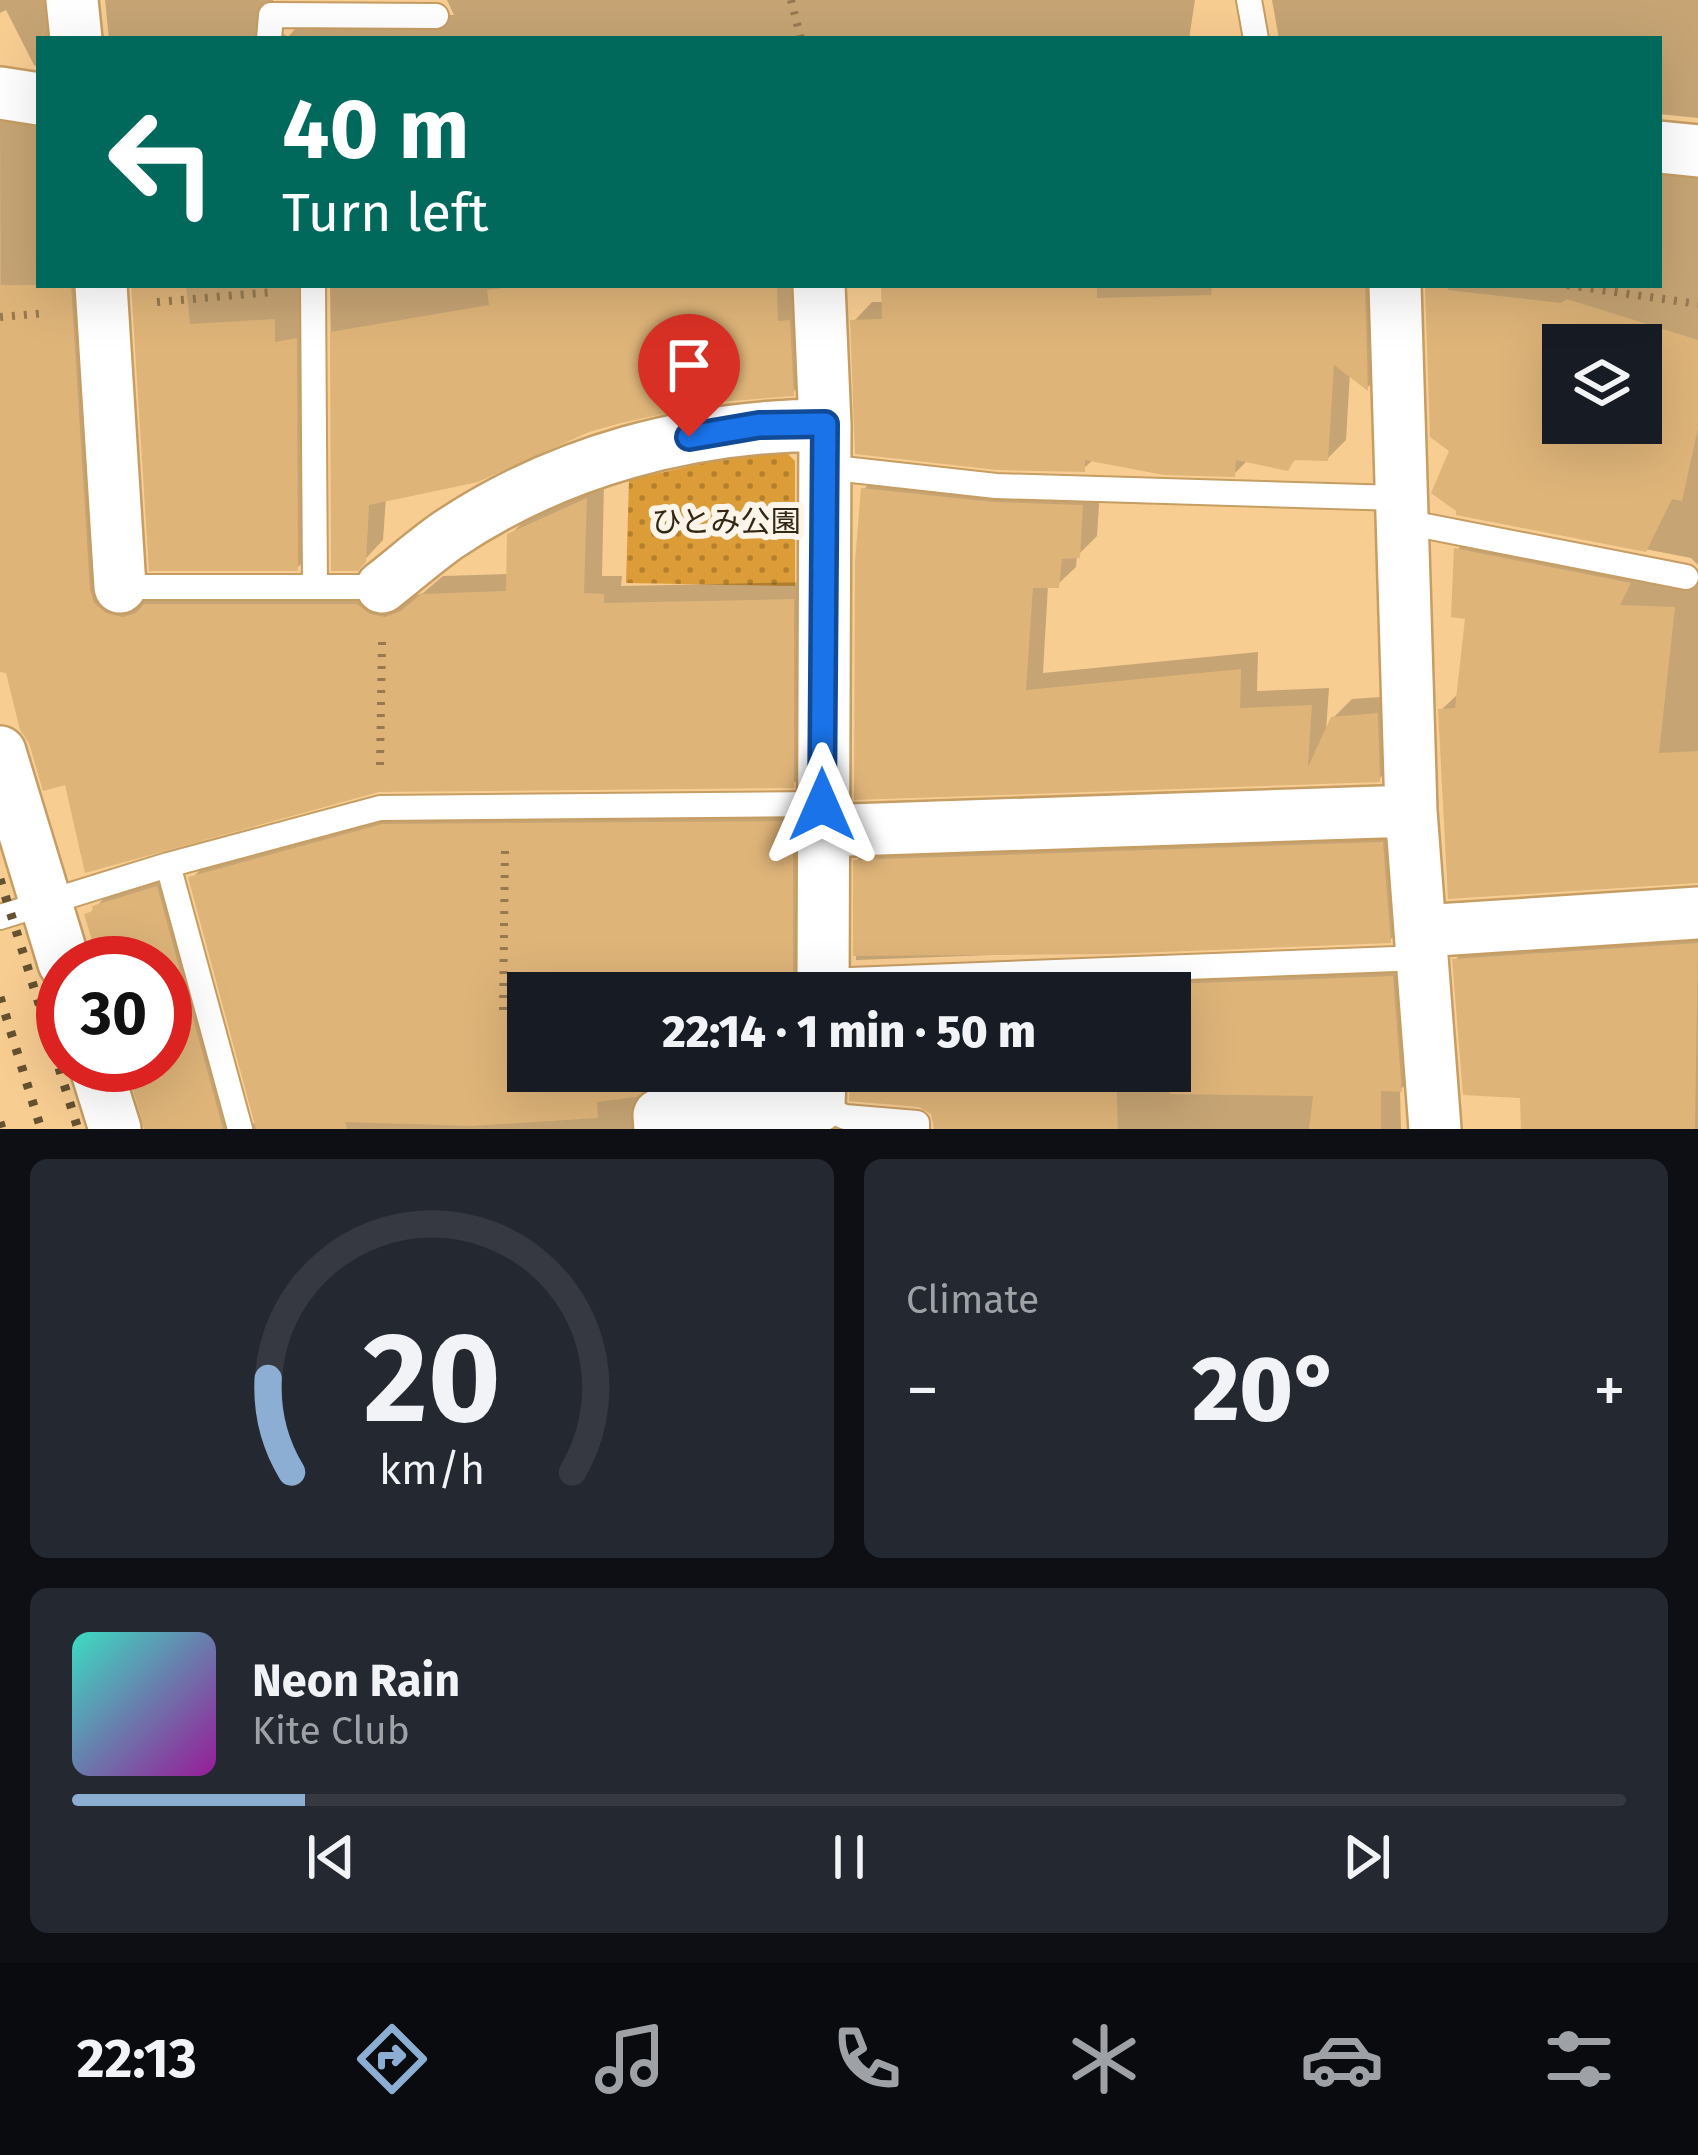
<!DOCTYPE html>
<meta charset="utf-8">
<style>
body{margin:0;font-family:"Fira Sans","Noto Sans JP",sans-serif;background:#242831;color:#f1f3f6;height:100vh;display:flex;flex-direction:column;font-size:45px;white-space:nowrap}
*{box-sizing:border-box;margin:0}
p{font-size:39px;color:#9ea1a6}
.icon{flex:none;width:66px;height:66px;fill:none;stroke:currentColor;stroke-width:2;stroke-linecap:round;stroke-linejoin:round}
.map{position:relative;height:1129px;overflow:hidden}
.details{display:flex;flex-direction:column;gap:30px;padding:30px;background:#0d0f14;flex:1}
.details>*{flex:none}
.hud{position:absolute;left:36px;top:36px;width:1626px;height:252px;border-radius:0px;box-shadow:0 12px 48px #0002;background:#00695c;color:#fff;overflow:hidden}
.fabs{position:absolute;left:1542px;top:324px;display:grid;gap:24px}
.fabs a{display:grid;place-items:center;width:120px;height:120px;border-radius:0px;background:#171b24;box-shadow:0 12px 48px #0002;font-size:60px}
.speed{position:absolute;left:36px;top:936px;display:flex;gap:24px;font-size:60px;font-weight:700;text-align:center}
.speed>*{display:grid;place-content:center;width:156px;height:156px;border-radius:50%;background:#171b24;box-shadow:0 12px 48px #0002;line-height:1}
.speed .limit{border:18px solid #d22;background:#fff;color:#111}
.pin{position:absolute;display:grid;place-items:center;width:102px;height:102px;color:#fff;margin:-123px -51px;border-radius:50% 50% 50% 0;rotate:-45deg;box-shadow:0 0 12px #0007}
.pin .icon{rotate:45deg}
.me{position:absolute;width:132px;margin:-66px;rotate:0deg;stroke-linejoin:round;filter:drop-shadow(0 0 9px #0008)}
.turn{display:flex;align-items:center;gap:42px;height:252px;padding:0 48px;font-size:54px}
.turn .icon{width:156px;height:156px;stroke-width:2.5}
.turn b{display:block;font-size:84px;line-height:102px}
.big{font-size:90px;font-weight:800;line-height:1.1}
.details .tile{flex:1;display:flex;flex-direction:column;justify-content:center;gap:18px;min-width:0;padding:0 42px;border-radius:18px;background:#242831}
.details .dial{align-items:center;gap:0}
.dial svg{height:312px;overflow:visible;fill:none;stroke:#363941;stroke-width:7;stroke-linecap:round;text-anchor:middle}
.dial text{fill:#f1f3f6;stroke:none}
.song{display:flex;align-items:center;gap:36px}
.cover{width:144px;height:144px;border-radius:18px;background:linear-gradient(135deg,hsl(170 70% 55%),hsl(300 70% 35%))}
.played{height:12px;border-radius:6px;background:linear-gradient(90deg,#8daed3 15%,#363941 15%)}
.keys{display:flex;justify-content:space-around;direction:ltr}
.heat{display:flex;justify-content:space-between;align-items:center;font-size:66px;direction:ltr}
.details .tiles{flex:1;display:grid;gap:30px;grid-template-columns:1fr 1fr}
.tile:last-child{grid-column:span 2}
.trip{position:absolute;left:507px;top:972px;width:684px;height:120px;border-radius:0px;background:#171b24;box-shadow:0 12px 48px #0002;font-weight:800;line-height:120px;text-align:center}
.menu{display:flex;height:192px;justify-content:space-around;align-items:center;background:#090b0e;color:#9ea1a6}
.menu .icon{width:84px;height:84px}
.menu .selected{color:#8daed3}
.menu b{font-size:54px;color:#f1f3f6}
.map>svg:first-child{display:block}
.park{fill:url(#park-dots)}
.shadow{fill:#0003;fill-rule:evenodd}
.building{fill:#deb479;fill-rule:evenodd}
.lines{fill:none;stroke-linecap:round;stroke-linejoin:round}
.lane-casing{stroke:#c69d63;stroke-width:28}
.street-casing{stroke:#c69d63;stroke-width:56}
.path{stroke:#967950;stroke-width:8;stroke-dasharray:3 9;stroke-linecap:butt}
.lane{stroke:#fff;stroke-width:24}
.street{stroke:#fff;stroke-width:51}
.rail{stroke:#665130;stroke-width:9;stroke-dasharray:6 12;stroke-linecap:butt}
.route-casing{stroke:#114b97;stroke-width:30}
.route{stroke:#1a73e8;stroke-width:21}
.labels{text-anchor:middle;dominant-baseline:central;stroke-width:12;stroke-linejoin:round;paint-order:stroke}
.park-label{font-size:30px;fill:#342716;stroke:#fdf5e9}
</style>
<div class="map">
<svg width="1698" height="1129" viewBox="0 0 1698 1129">
<defs>
<pattern id="park-dots" width="8" height="8" patternUnits="userSpaceOnUse" patternTransform="scale(3)"><rect width="8" height="8" fill="#dc9d38"/><path d="M2 2h.1M6 6h.1" fill="none" stroke="#b4802e" stroke-width="1.8" stroke-linecap="round"/></pattern>
</defs>
<rect width="100%" height="100%" fill="#f8cd92"/>
<path class="park" d="M780,446l15,15v125l-169,-3 3,-103z"/>
<path class="shadow" d="M0,0h63l9,39h-33v28l-5,-2 -28,-55 -6,3z
M105,0h168l-2,26 17,11 20,-23 146,1 -7,-15h748l-6,39h-1080z
M1272,0h426v118l-39,-4v-75h-380z
M39,116v169h51l37,311 279,3 17,-6 20,-17 66,-2v-38l20,-20 75,-34 -2,94h20l-1,10 191,-4 -1,184 -19,19 -724,-4 -60,-111 -7,-1 -1,-550z
M1659,152l39,8v405l-7,-7 -232,-45 -31,-228h231zM1563,345h78v78h-78z
M134,285h180l2,264 -19,19z
M330,285h465l16,89 -19,19 -72,7 -100,20 -234,78 -3,42 -26,28h-23z
M884,285h499l3,84 -18,18 -18,-14 -4,67 -19,19 -29,-2 -11,11 -39,-8 -14,14 -140,-15 -11,10 -229,-148 18,-19h13z
M882,471l218,17 -3,48 -20,20 -1,11 -19,18h-9l-5,88 215,-21 -1,39 72,-3 -3,44 7,-14 19,-19 43,-3 2,65 -18,18 -522,18 7,-308z
M1476,531l222,44v305l-257,-170 19,-18 8,-76 -11,-66z
M812,802l9,191h-293v78h264l-4,4 -138,9 -2,10 10,35h-511l-17,-64h35v-102h-62l-15,-48 27,-28 61,-19 73,254 10,3 -67,-247 20,-20 192,-52z
M1399,827l7,96 -16,17 -534,20v-99l17,-16z
M1698,927v202h-174l-1,-34 -68,-135 19,-19z
M1412,957l9,112 -21,21 1,39h-426l-1,-30 -123,-28h319v-78h-310l15,-15z"/>
<path class="building" d="M0,285h71l19,304 4,14 12,10 17,4 13,-4 8,-9h213l13,10 15,3 16,-6 20,-17 85,-3 1,-57 80,-36 -3,95 20,1v9l190,-4v189l-415,4 -294,81 -20,-88 -22,6 -14,-48 -9,-13 -14,-57 -6,-1z
M131,285h55l4,39 85,-5v23l22,-4 1,233h-149z
M524,285h253l1,36 12,-1 4,76 -74,6 -99,21 -32,9 -111,50 -109,23 -3,57 -8,9h-27l-1,-239 159,-27 -2,-15z
M881,285h216v13l114,-3 1,-10h153l3,106 -34,-26 -6,96 -34,-1 -6,11 -52,-11 -1,17 -71,-2 -79,-15v12l-88,-2 -142,-16 -5,-134 32,-1z
M1425,285h23v5l113,13 6,-4 131,41v88l-16,73 -10,-2 -26,53 -190,-37v-4l-25,-18 18,-42 -19,-14zM1563,345h78v78h-78z
M861,488l133,14 89,3 -3,53 -18,1 -3,29h-26l-7,102 215,-21 -1,39 72,-3 -4,62 23,-50 47,-4 2,69 -526,18 1,-238z
M1454,548l177,35 -11,22 55,2 -16,146 39,-2v132l-250,16 -10,-190 17,-1 10,-89 -14,-2z
M793,821v172h-265v78h261v7l-133,7 -20,12 -39,5 1,16 -127,8 -126,-4 2,7h-91l-68,-252 194,-53z
M1383,842l8,101 -282,11 -256,2v-96z
M157,886l66,243h-79l-18,-64h39v-102h-66l-15,-49 9,-3 -1,-5z
M1698,943l-3,186h-174l-1,-31 -57,-3 -11,-136z
M1393,976l9,116 -21,-1v38h-72l4,-33 -143,-2v-110z
M850,1071h266l2,58h-184l-3,-15 -12,-7 -70,-6z"/>
<g class="lines">
<g class="lane-casing">
<path id="lane" d="M1249,0l7,39
M269,39l2,-24 165,1
M313,285l2,302
M825,467l171,19 403,12
M1400,521l286,56
M120,587h262
M168,865l72,264
M0,917l168,-52 212,-57 442,-4
M824,981l598,-23
M819,1106l26,11 72,6v6"/>
</g>
<g class="street-casing">
<path id="street" d="M72,0l4,39
M0,93l39,6
M1659,147l39,4
M101,285l19,302
M819,285l6,140 -2,568
M1395,285l16,526 24,318
M382,587c22,-17 43,-36 66,-52 112,-75 243,-109 377,-110
M0,752l64,211
M821,831l590,-20
M1422,931l276,-18
M95,1065l20,64
M660,1129l-1,-14 160,-9 1,-35"/>
</g>
<path class="path" d="M791,0l10,39
M1567,285l131,19
M157,302l116,-10
M0,317l46,-4
M380,765l2,-123
M503,1010l2,-160"/>
<use href="#lane" class="lane"/>
<use href="#street" class="street"/>
<path class="rail" d="M0,879l78,250
M0,997l41,132
M0,1122l2,7"/>
</g>
<g class="lines">
<g class="route-casing">
<path id="route" d="M689,437l70,-12 66,-1 -3,381"/>
</g>
<use href="#route" class="route"/>
</g>
<g class="labels">
<g class="park-label">
<text x="726" y="522">ひとみ公園</text>
</g>
</g>
</svg>
<div class="fabs">
<a><svg class="icon" aria-label="layers" viewBox="0 0 24 24"><path d="M12 4l9 5-9 5-9-5zM3 14l9 5 9-5"/></svg></a>
</div>
<div class="speed"><div class="limit">30</div></div>
<div class="pin" style="left:689px;top:437px;background:#d93025"><svg class="icon" aria-label="arrive" viewBox="0 0 24 24"><path d="M6 21V4h12l-3 4 3 4H6"/></svg></div>
<svg class="me" style="left:822px;top:805px" viewBox="-20 -20 40 40"><path d="M0-17L14 15 0 8-14 15z" fill="#1a73e8" stroke="#fff" stroke-width="4"/></svg>
<div class="trip">22:14 · 1 min · 50 m</div>
<div class="hud">
<div class="turn"><svg class="icon" aria-label="left" viewBox="0 0 24 24"><path d="M17 20v-9H6M10 6l-5 5 5 5"/></svg><div><b>40 m</b>Turn left</div></div>
</div>
</div>
<section class="details">
<div class="tiles">
<div class="tile dial"><svg viewBox="0 0 100 80">
<path d="M14 69A42 42 0 1 1 86 69"/>
<path d="M14 69A42 42 0 0 1 8 45" stroke="#8daed3"/>
<text x="50" y="56" font-size="32" font-weight="700">20</text>
<text x="50" y="72" font-size="11">km/h</text>
</svg></div>
<div class="tile"><p>Climate</p>
<div class="heat"><a>−</a><b class="big">20°</b><a>+</a></div>
</div>
<div class="tile">
<div class="song"><i class="cover"></i><div><b>Neon Rain</b><p>Kite Club</p></div></div>
<div class="played"></div>
<div class="keys"><svg class="icon" aria-label="previous" viewBox="0 0 24 24"><path d="M18 5L8 12l10 7zM5 5v14"/></svg><svg class="icon" aria-label="pause" viewBox="0 0 24 24"><path d="M8 5v14M16 5v14"/></svg><svg class="icon" aria-label="next" viewBox="0 0 24 24"><path d="M6 5l10 7-10 7zM19 5v14"/></svg></div>
</div>
</div>
</section>
<nav class="menu">
<b>22:13</b>
<svg class="icon selected" aria-label="directions" viewBox="0 0 24 24"><path d="M12 3l9 9-9 9-9-9zM9 14v-3h6M13 9l2 2-2 2"/></svg>
<svg class="icon" aria-label="music" viewBox="0 0 24 24"><path d="M9 18V5l10-2v13"/><circle cx="6" cy="18" r="3"/><circle cx="16" cy="16" r="3"/></svg>
<svg class="icon" aria-label="phone" viewBox="0 0 24 24"><path d="M5 4h4l2 5-3 2q2 4 5 5l2-3 5 2v4C11 20 4 13 5 4z"/></svg>
<svg class="icon" aria-label="climate" viewBox="0 0 24 24"><path d="M12 3v18M4 7l16 10M4 17L20 7"/></svg>
<svg class="icon" aria-label="car" viewBox="0 0 24 24"><path d="M5 17H2v-5l4-1 3-4h7l3 4 3 1v5h-3M9 17h6M6 11h13"/><circle cx="7" cy="17" r="2"/><circle cx="17" cy="17" r="2"/></svg>
<svg class="icon" aria-label="filters" viewBox="0 0 24 24"><path d="M4 7h16M4 17h16"/><circle cx="9" cy="7" r="2"/><circle cx="15" cy="17" r="2"/></svg>
</nav>
